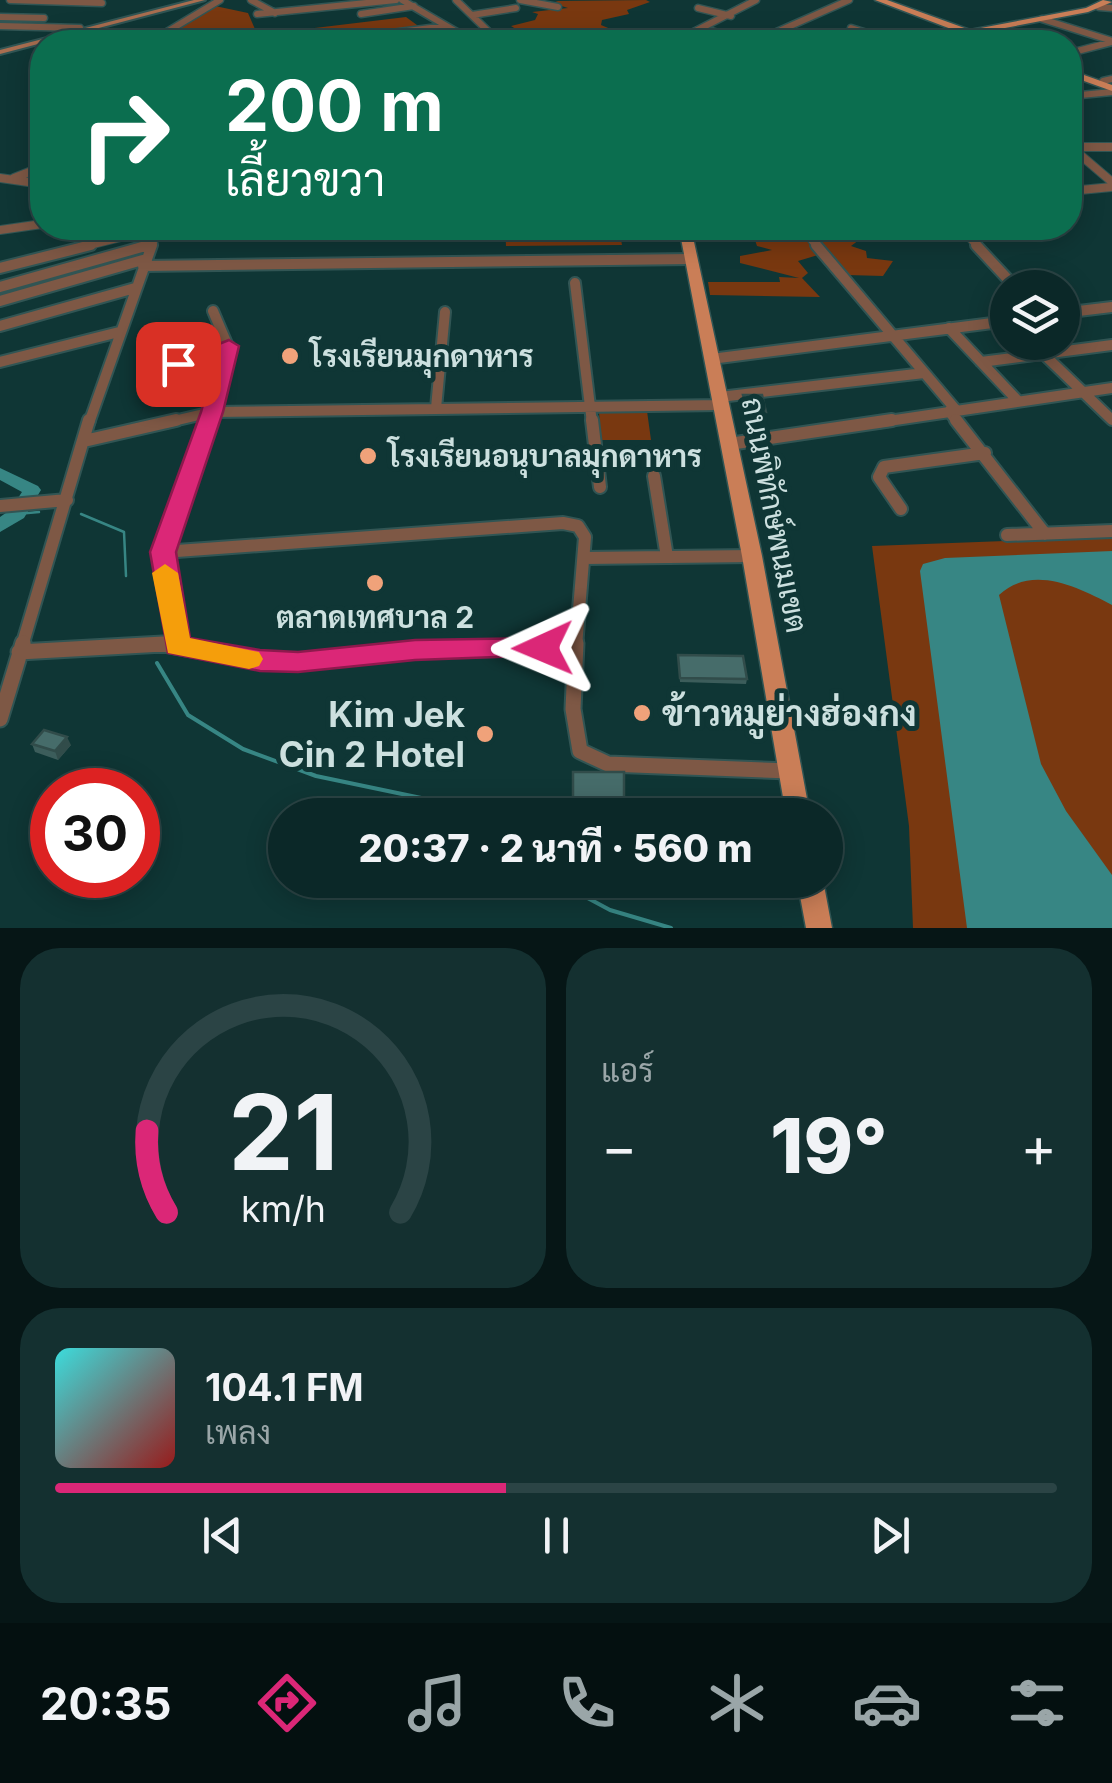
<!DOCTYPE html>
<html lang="th">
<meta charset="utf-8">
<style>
body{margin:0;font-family:Inter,Sarabun,sans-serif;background:#143030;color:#f1f3f6;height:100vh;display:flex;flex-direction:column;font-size:38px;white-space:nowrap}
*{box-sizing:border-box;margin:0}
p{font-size:32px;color:#9aa6a8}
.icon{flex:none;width:55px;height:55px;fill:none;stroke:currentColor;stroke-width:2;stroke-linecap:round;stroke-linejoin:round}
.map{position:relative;height:928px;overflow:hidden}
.details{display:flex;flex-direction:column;gap:20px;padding:20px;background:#061616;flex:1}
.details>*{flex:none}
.hud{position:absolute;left:30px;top:30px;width:1052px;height:210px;border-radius:40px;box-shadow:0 5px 25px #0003,0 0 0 2px #2b4445;background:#0b6e4f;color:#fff;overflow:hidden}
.tools{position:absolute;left:990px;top:270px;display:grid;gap:20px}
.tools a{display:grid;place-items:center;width:90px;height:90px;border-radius:50%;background:#0b2828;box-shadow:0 5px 25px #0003,0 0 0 2px #2b4445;font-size:50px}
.speed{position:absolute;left:30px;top:768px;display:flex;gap:20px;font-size:50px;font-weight:700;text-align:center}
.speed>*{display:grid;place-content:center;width:130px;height:130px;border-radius:50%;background:#0b2828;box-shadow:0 5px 25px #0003,0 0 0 2px #2b4445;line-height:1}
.speed .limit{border:15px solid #d22;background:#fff;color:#111}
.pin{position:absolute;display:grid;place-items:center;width:85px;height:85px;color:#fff;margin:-42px;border-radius:20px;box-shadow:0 5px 15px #0006}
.me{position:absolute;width:110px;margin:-55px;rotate:269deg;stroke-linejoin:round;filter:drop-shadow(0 0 8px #0008)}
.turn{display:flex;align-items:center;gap:35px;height:210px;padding:0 30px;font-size:45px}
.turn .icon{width:130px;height:130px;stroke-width:2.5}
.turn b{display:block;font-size:70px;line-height:85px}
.big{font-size:75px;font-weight:800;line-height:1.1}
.details .widget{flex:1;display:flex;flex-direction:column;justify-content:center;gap:15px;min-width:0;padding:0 35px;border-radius:40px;background:#143030}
.details .dial{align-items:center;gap:0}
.dial svg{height:260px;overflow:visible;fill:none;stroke:#2b4445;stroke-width:7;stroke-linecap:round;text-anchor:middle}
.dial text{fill:#f1f3f6;stroke:none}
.song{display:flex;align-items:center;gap:30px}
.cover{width:120px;height:120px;border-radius:15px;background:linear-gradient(135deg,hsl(180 70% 55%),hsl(0 70% 35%))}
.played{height:10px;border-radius:5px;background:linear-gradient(90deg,#db2777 45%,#2b4445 45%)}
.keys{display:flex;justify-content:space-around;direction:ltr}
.heat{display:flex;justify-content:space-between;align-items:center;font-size:55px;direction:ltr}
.details .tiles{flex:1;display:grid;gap:20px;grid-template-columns:1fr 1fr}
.widget:last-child{grid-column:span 2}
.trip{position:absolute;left:268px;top:798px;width:575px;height:100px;border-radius:50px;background:#0b2828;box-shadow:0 5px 25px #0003,0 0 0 2px #2b4445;font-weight:800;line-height:100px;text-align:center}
.dock{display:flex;height:160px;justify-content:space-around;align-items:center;background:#041010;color:#9aa6a8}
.dock .icon{width:70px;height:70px}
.dock .on{color:#db2777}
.dock b{font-size:45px;color:#f1f3f6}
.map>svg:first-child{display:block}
.green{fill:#793810}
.water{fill:#378684}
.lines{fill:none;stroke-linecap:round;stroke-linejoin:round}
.stream-far1{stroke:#378684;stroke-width:2.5}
.stream{stroke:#378684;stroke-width:4}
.river{fill:#378684;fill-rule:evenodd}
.minor-far4-casing{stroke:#315554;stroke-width:9}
.minor-far3-casing{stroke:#315554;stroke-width:10}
.minor-far2-casing{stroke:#315554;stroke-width:14}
.minor-far1-casing{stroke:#315554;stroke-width:16}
.minor-casing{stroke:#315554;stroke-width:19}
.secondary-casing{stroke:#315554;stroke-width:4}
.primary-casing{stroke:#315554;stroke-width:3}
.minor-far4{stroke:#7e5845;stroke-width:6}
.minor-far3{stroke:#7e5845;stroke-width:8}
.minor-far2{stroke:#7e5845;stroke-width:10}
.minor-far1{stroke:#7e5845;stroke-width:12}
.minor{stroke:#7e5845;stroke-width:15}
.secondary{fill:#a96e50;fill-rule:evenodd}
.primary{fill:#ca7e57;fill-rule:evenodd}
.wall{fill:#3c5d5b}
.shaded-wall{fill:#314c4a}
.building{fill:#466c6a;stroke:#314c4a;stroke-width:2.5}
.route{fill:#db2777;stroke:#8e194d;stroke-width:2.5}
.slow{fill:#f59e0b}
.poi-dot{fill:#f0a27a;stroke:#0f3635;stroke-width:4}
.labels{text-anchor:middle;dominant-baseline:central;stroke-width:10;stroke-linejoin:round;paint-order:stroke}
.poi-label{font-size:30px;font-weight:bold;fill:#cce0df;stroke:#0f3635;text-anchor:start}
.street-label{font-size:30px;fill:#cce0df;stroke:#0f3635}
.near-poi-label{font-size:35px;font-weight:bold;fill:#cce0df;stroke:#0f3635;text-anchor:start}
</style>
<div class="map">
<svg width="1112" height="928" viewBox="0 0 1112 928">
<rect width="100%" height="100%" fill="#0f3635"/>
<path class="green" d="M646,0l4,2 -23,8 2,4 -27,6 -1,5 12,5 -4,3 -33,-3 -36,6 -11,6h-36l26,-11 -8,-5 24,-6 3,-6 -6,-2 36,-4 -16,-5 6,-2z
M215,6l33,7 10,23c-12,11 -31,2 -37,-6l-50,2z
M406,17l15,11 -119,13 -4,-11z
M505,228h114l3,17 -116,1z
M840,228l18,1 1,11 -8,6 15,5 1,7 26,3 -10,15 -36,-1 -33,-39 23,5z
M763,236c21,3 47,-4 55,19l-20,6 10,12 -6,5 18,19 -110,-2 -2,-13h72l-1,-5 20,1 -59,-15v-7l32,-6 -15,-4 -2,-6z
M647,411l4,29h-50l-2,-28z
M1112,537v391h-199l-4,-102 -37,-280z"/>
<path class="water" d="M1112,551v54c-34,-18 -80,-41 -113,-10l42,169 25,47 46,64v53h-145l-47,-357 3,-7 22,-6z"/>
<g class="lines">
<path class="stream-far1" d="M17,514l22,-2
M81,514l43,18 2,44"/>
<path class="stream" d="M157,663l31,52 55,34 73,27 110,23 40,16
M554,880l56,30 61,18"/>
<path class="river" d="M0,468l38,18 3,4 -17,28 -24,14v-15l10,-7 12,-18 -22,-12z"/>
<g class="minor-far4-casing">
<path id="minor-far4" d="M10,0l92,3
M251,0l24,13
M402,0l72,42
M456,0l34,33
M520,0l38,7
M1099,7l13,1
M698,8l33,8
M257,14l139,-14
M361,14l53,-8
M472,15l44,-7
M0,17l44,1
M1042,19l70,22
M0,26l80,2
M851,28l45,14
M704,29l48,13
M376,35l70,-9
M150,42l70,-42
M674,42l82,-42
M754,42l95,-42
M1070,53l42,-11
M1103,81l9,-2
M1070,96l42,-4"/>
</g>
<g class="minor-far3-casing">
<path id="minor-far3" d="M1071,147l41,35
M1071,147h41
M0,178l42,6
M14,178l28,-11
M1070,191l42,-4
M802,228l16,19
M961,228l18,19
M0,230l42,-6
M81,247l76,-19
M140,247l12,-3
M151,247l7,-19"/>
</g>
<g class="minor-far2-casing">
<path id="minor-far2" d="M816,245l140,165
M976,245l40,43
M143,266l548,-7
M0,268l91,-23
M575,283l17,140
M0,287l149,-42
M0,301l146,-42
M1062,313l50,-6
M0,326l135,-38
M949,328l69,73
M1031,342l81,78
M711,359l297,-38
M0,362l119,-30
M981,362l131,-17
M178,364l51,-18
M720,397l204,-24
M436,408l9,-96
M949,411l9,12
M89,423l63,-178
M165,423l47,-11 509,-7
M206,423l24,-72 -17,-40
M875,423l237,-35"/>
</g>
<g class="minor-far1-casing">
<path id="minor-far1" d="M592,420l8,67
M956,420l89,114
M84,441l92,-21
M729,444l163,-24
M654,476l13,81
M0,506l67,-6
M901,509l-22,-32 5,-10 101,-14
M1007,535l105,-4
M163,552l400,-29 15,3 7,11 -9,109
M585,558l167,-2
M22,646l67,-226
M134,646h38
M178,646l-15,-94 44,-132"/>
</g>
<g class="minor-casing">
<path id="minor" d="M576,643l-3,66 7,42 28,13 182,7
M19,652l144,-8 97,17 38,1 117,-12 160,-3
M0,719l23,-76"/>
</g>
<g class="secondary-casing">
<path id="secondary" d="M194,0h11l-205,54v-4z"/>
</g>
<g class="primary-casing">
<path id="primary" d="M875,0h12l83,30 116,-22 17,-8 9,2 -24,10 -109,21 21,9h-11l-20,-7 -55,7 45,-10z
M1070,70l42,15v6l-42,-15z
M679,228h12l71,328 48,259h-24l-44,-259z
M797,880h26l9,48h-26z"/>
</g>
<use href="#minor-far4" class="minor-far4"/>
<use href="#minor-far3" class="minor-far3"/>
<use href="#minor-far2" class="minor-far2"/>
<use href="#minor-far1" class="minor-far1"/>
<use href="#minor" class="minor"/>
<use href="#secondary" class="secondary"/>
<use href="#primary" class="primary"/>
</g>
<path class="wall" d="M743,395l23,17 -1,8h-19l-4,-17z
M678,655l69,24 -1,5 -66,-2z
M32,744l39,1 -13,15 -23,-8z
M573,772l51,26v13l-51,-1z"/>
<path class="shaded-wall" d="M67,737l4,8 -13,15 -3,-9z"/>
<path class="building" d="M743,395h19l4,17h-19z
M678,655l65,1 4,23 -67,-1z
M44,730l23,7 -12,14 -23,-7z
M573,772h51v26l-51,-1z"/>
<path class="route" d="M229,340l10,6 -16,66 -47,140 14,86 70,12 38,2 117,-12 128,-2 10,3 4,7 -4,7 -138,5 -117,12 -38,-1 -92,-18 -18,-101 51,-140 15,-55 -38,13 -10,-6z"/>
<path class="slow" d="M165,564l13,9 12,65 69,14 4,7 -4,7 -10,3 -81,-16 -16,-80z"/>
<g class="poi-dot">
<circle cx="290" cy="356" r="10"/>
<circle cx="368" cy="456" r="10"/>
<circle cx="375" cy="583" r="10"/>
<circle cx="642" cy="713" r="10"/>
<circle cx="485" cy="734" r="10"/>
</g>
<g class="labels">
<g class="poi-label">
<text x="310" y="356">โรงเรียนมุกดาหาร</text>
<text x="388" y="456">โรงเรียนอนุบาลมุกดาหาร</text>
<text x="375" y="617" text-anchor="middle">ตลาดเทศบาล 2</text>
</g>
<g class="street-label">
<text transform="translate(775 515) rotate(79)">ถนนพิทักษ์พนมเขต</text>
</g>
<g class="near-poi-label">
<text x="662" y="713">ข้าวหมูย่างฮ่องกง</text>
<text x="465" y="714" text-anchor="end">Kim Jek<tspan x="465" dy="40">Cin 2 Hotel</tspan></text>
</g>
</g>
</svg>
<div class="tools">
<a><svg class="icon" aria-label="layers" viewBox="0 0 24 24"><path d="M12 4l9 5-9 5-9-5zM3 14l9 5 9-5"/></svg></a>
</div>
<div class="speed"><div class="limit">30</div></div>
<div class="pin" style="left:178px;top:364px;background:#d93025"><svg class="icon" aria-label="arrive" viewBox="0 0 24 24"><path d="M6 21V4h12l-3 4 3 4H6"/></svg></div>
<svg class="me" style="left:543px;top:648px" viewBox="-20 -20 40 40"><path d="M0-17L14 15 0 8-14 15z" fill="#db2777" stroke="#fff" stroke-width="4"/></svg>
<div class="trip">20:37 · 2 นาที · 560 m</div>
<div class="hud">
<div class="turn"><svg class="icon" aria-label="right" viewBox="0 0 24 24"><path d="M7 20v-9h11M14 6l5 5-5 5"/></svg><div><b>200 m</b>เลี้ยวขวา</div></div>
</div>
</div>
<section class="details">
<div class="tiles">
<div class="widget dial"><svg viewBox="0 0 100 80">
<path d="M14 69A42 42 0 1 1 86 69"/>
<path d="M14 69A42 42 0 0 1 8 44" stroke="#db2777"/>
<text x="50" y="56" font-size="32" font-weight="700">21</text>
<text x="50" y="72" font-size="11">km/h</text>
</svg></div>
<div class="widget"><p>แอร์</p>
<div class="heat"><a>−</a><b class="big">19°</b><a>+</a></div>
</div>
<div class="widget">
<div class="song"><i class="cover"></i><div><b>104.1 FM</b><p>เพลง</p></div></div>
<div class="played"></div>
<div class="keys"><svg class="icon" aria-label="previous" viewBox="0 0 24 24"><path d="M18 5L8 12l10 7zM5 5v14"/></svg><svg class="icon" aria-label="pause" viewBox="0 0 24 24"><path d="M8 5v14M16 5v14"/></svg><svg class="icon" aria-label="next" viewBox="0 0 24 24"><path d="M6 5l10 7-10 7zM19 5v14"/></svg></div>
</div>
</div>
</section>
<nav class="dock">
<b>20:35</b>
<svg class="icon on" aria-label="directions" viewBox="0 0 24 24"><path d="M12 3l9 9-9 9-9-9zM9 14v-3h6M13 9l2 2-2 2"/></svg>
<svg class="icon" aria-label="music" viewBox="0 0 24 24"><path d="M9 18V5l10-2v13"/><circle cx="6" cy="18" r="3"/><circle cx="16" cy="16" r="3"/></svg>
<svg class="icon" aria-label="phone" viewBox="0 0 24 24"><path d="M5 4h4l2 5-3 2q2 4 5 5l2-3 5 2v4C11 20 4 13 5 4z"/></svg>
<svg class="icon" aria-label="climate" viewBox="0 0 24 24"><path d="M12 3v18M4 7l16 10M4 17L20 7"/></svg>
<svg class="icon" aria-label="car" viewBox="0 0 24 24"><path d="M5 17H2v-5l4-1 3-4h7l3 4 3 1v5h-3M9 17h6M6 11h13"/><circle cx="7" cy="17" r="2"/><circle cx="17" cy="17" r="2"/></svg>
<svg class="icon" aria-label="filters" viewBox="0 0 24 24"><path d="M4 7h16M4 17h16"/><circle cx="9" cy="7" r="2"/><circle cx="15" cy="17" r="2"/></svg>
</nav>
